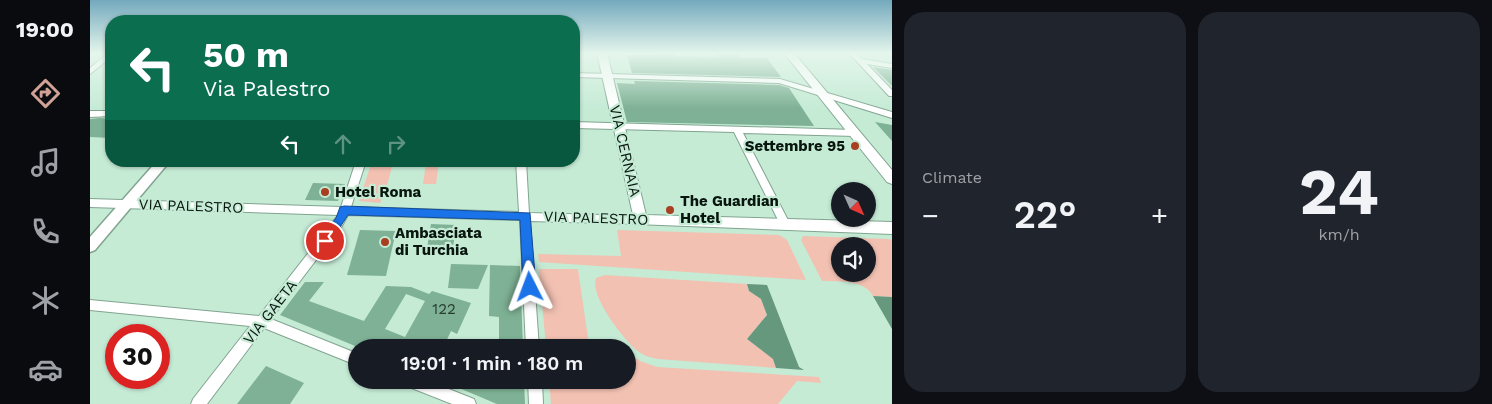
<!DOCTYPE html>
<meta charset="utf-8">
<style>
body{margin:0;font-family:"Work Sans",sans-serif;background:#20242c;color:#f1f3f6;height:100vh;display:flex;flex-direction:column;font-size:19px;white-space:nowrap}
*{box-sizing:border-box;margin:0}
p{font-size:16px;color:#9ea1a6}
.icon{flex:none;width:28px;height:28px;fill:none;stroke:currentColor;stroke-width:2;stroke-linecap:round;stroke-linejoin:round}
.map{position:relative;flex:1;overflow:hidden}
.details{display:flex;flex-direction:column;gap:12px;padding:12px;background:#0d0f14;width:600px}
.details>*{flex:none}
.hud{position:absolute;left:15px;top:15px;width:475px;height:152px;border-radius:20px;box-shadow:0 1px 4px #0004;background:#0b6e4f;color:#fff;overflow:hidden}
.needle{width:32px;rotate:135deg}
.tools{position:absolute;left:741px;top:182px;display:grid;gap:10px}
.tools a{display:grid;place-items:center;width:45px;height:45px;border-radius:50%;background:#171b24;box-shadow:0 1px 4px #0004;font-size:25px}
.speed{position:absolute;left:15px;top:324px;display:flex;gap:10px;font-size:25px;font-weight:700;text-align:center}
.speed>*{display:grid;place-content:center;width:65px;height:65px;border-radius:50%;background:#171b24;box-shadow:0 1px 4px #0004;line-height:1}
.speed .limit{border:8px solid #d22;background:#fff;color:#111}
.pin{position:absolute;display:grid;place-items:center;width:42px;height:42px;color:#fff;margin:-21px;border:2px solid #fff;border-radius:50%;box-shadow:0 1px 5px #0007}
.me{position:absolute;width:55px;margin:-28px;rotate:357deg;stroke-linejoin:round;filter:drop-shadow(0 0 4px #0008)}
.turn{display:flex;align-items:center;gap:18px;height:105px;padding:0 15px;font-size:22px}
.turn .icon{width:65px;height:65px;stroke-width:2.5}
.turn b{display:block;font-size:35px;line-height:42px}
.lanes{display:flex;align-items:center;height:48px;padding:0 15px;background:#0003;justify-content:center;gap:25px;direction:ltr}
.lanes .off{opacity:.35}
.big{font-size:38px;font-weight:600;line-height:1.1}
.details .tile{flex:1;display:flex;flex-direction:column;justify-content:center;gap:8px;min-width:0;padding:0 18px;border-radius:20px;background:#20242c}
.details .dial{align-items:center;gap:0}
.dial b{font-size:65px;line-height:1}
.heat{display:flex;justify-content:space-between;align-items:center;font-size:28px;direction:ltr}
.details .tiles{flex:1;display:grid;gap:12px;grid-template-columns:repeat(2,1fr)}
.trip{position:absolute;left:258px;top:339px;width:288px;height:50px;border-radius:25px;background:#171b24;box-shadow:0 1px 4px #0004;font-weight:600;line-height:50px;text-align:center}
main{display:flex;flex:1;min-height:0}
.tab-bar{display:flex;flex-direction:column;width:90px;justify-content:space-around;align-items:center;background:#090b0e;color:#9ea1a6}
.tab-bar .icon{width:35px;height:35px}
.tab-bar .selected{color:#d0a296}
.tab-bar b{font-size:22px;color:#f1f3f6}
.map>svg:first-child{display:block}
.green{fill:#f2c1b2;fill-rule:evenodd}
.water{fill:#65987c}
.building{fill:#7eb195;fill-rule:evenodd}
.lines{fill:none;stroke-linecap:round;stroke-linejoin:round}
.minor-casing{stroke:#81a490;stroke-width:2}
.tertiary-casing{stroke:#81a490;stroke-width:3}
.secondary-casing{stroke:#81a490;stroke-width:2}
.minor{fill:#fff;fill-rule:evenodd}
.tertiary{fill:#fff;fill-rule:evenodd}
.secondary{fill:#fff;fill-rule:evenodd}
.route{fill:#1a73e8;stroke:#114b97}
.poi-dot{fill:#a73f20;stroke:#c5ebd5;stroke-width:2}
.labels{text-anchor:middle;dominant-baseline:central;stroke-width:4.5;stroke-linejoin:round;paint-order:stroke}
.poi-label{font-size:15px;font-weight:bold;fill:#08160e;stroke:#c5ebd5;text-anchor:start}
.street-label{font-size:15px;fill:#08160e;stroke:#c5ebd5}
.near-number-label{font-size:15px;fill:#263d30}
</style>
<main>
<nav class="tab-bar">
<b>19:00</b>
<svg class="icon selected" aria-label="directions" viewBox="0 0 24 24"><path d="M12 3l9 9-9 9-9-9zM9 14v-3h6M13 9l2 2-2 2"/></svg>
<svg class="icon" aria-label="music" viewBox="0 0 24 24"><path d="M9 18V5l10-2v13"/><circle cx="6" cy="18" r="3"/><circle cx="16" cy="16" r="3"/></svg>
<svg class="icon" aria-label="phone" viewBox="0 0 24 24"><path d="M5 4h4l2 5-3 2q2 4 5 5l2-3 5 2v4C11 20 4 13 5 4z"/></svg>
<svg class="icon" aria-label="climate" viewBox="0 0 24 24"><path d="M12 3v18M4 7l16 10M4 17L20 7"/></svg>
<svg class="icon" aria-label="car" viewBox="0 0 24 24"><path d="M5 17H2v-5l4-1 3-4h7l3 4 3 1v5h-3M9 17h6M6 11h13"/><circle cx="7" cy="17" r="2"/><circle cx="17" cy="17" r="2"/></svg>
</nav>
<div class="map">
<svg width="802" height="404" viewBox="0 0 802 404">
<rect width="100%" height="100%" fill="#c5ebd5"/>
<path class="green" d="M282,161h73l-6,1 -3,22h-13l3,-21h-33l-7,26 -6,14 -21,-2z
M527,230l162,5 8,5 19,40 -267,-18 -1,-8 83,2z
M713,236l85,3 4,1v57l-19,-1c-9,-17 -34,-14 -51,-15l-21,-41zM750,246h28v28h-28z
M449,269h39l11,76 -43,2z
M515,275l142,9 2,7 12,8 6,16 -20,24 27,20 2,9 -118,-9c-7,-1 -13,-3 -19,-7 -14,-10 -50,-56 -43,-74z
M536,350l14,11 17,6 162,10 2,6 -24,-2 -19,23h-227l-2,-24h77z"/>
<path class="water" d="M657,284l20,1 32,82 5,3 -28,-2 -3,-9 -26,-20 20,-24 -6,-16 -12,-8z
M783,296l19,1v32z"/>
<path class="building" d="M561,53h23l2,3 41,1 -3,-4h25l3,5h25l14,19 -149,-4 -5,-18h25z
M783,67l19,3v16z
M544,81l145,4 10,3 25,38 -187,-4 -10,-39 18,1z
M10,118l11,1v19l-21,-1v-18z
M785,122l17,3v16z
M223,183l32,1 -7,17 -33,-1z
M341,224l25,1 -3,23h-26z
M270,230l36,1 -10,45 -39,-1z
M361,264l37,1 -10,24 -30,-1z
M400,265l30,1 3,82h-24v-31l-10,-1z
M215,282h19l-15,19 55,20 22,-35 25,1 18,7 3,-3 39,12 -14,31 -6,-3 -8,17h-83l-80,-33zM316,294l19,7 -20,36 -20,-8z
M176,366l38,17 -14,21h-53z
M350,380h84l1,24h-28z"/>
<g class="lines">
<g class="minor-casing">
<path id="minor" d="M18,53h3v4l-21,17v-6z
M759,53h7l6,6 30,5v4l-25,-4 25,26v6h-3z
M484,73l206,6 112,33v6l-113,-35 -205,-6z
M0,111h21v5l-21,1z
M484,122l281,8 4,3 -4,3 -112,-3 47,91 -1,3h-8l-1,-3 -46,-92 -160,-4z
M266,161h10l-15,46 168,5 -3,-51h10l3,52 111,3 4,1 1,3 -1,3 -4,1 -110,-3 9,127h-13l-6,-128 -172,-5 -6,11 -71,93 85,34v12l-92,-37 -57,76h-16l2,-5 57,-73 -160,-16v-10l169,16 79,-101 -248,-8v-8l251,8z
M312,380h24l48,19 2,5h-24l-48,-19z
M438,380h14l1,24h-14z"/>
</g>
<g class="tertiary-casing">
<path id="tertiary" d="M67,161h13l-75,89 -5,2v-15z"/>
</g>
<g class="secondary-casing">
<path id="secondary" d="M507,53h10l39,162 246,7v12l-257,-10z
M694,53h10l98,117v14l-5,-2z"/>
</g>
<use href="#minor" class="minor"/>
<use href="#tertiary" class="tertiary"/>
<use href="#secondary" class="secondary"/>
</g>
<linearGradient id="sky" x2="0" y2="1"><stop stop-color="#73a9bd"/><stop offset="0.49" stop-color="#e5f6ec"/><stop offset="1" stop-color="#e5f6ec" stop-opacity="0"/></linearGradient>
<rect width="802" height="109" fill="url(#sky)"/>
<path class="route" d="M254,206l186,7 6,74 -2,4 -4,2 -5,-2 -2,-4 -3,-67 -172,-5 -19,29h-8l-2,-3 2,-4 15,-19 4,-11z"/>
<g class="poi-dot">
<circle cx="765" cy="146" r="5"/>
<circle cx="235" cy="192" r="5"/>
<circle cx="580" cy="210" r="5"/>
<circle cx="295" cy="242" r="5"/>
</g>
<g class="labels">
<g class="poi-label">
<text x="755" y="146" text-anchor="end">Settembre 95</text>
<text x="245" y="192">Hotel Roma</text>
<text x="590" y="201">The Guardian<tspan x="590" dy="17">Hotel</tspan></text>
<text x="305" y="233">Ambasciata<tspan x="305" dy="17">di Turchia</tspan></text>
</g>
<g class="street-label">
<text transform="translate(535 151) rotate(77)">VIA CERNAIA</text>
<text transform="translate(101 206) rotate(2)">VIA PALESTRO</text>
<text transform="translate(506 218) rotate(2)">VIA PALESTRO</text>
<text transform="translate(180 312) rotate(-52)">VIA GAETA</text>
</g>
<g class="near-number-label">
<text x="354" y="309">122</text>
</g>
</g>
</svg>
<div class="tools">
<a><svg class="needle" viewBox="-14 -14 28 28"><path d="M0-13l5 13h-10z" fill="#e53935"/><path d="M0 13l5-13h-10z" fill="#9ea1a6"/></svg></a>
<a><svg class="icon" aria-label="sound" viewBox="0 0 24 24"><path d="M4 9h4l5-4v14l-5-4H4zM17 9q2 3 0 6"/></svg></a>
</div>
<div class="speed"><div class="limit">30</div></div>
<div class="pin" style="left:235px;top:241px;background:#d93025"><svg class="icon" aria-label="arrive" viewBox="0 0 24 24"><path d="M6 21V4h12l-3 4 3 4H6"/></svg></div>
<svg class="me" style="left:440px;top:287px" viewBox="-20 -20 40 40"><path d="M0-17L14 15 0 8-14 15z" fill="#1a73e8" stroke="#fff" stroke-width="4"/></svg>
<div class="trip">19:01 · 1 min · 180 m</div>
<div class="hud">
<div class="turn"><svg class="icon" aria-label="left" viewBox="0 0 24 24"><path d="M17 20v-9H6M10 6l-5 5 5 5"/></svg><div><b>50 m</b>Via Palestro</div></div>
<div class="lanes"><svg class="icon" aria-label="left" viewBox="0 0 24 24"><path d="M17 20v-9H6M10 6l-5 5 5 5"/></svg><svg class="icon off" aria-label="ahead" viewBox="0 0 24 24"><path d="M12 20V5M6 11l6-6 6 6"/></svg><svg class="icon off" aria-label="right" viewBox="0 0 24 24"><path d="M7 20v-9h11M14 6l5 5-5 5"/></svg></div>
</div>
</div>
<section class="details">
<div class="tiles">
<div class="tile"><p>Climate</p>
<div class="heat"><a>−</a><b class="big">22°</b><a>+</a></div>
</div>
<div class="tile dial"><b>24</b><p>km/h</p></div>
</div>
</section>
</main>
